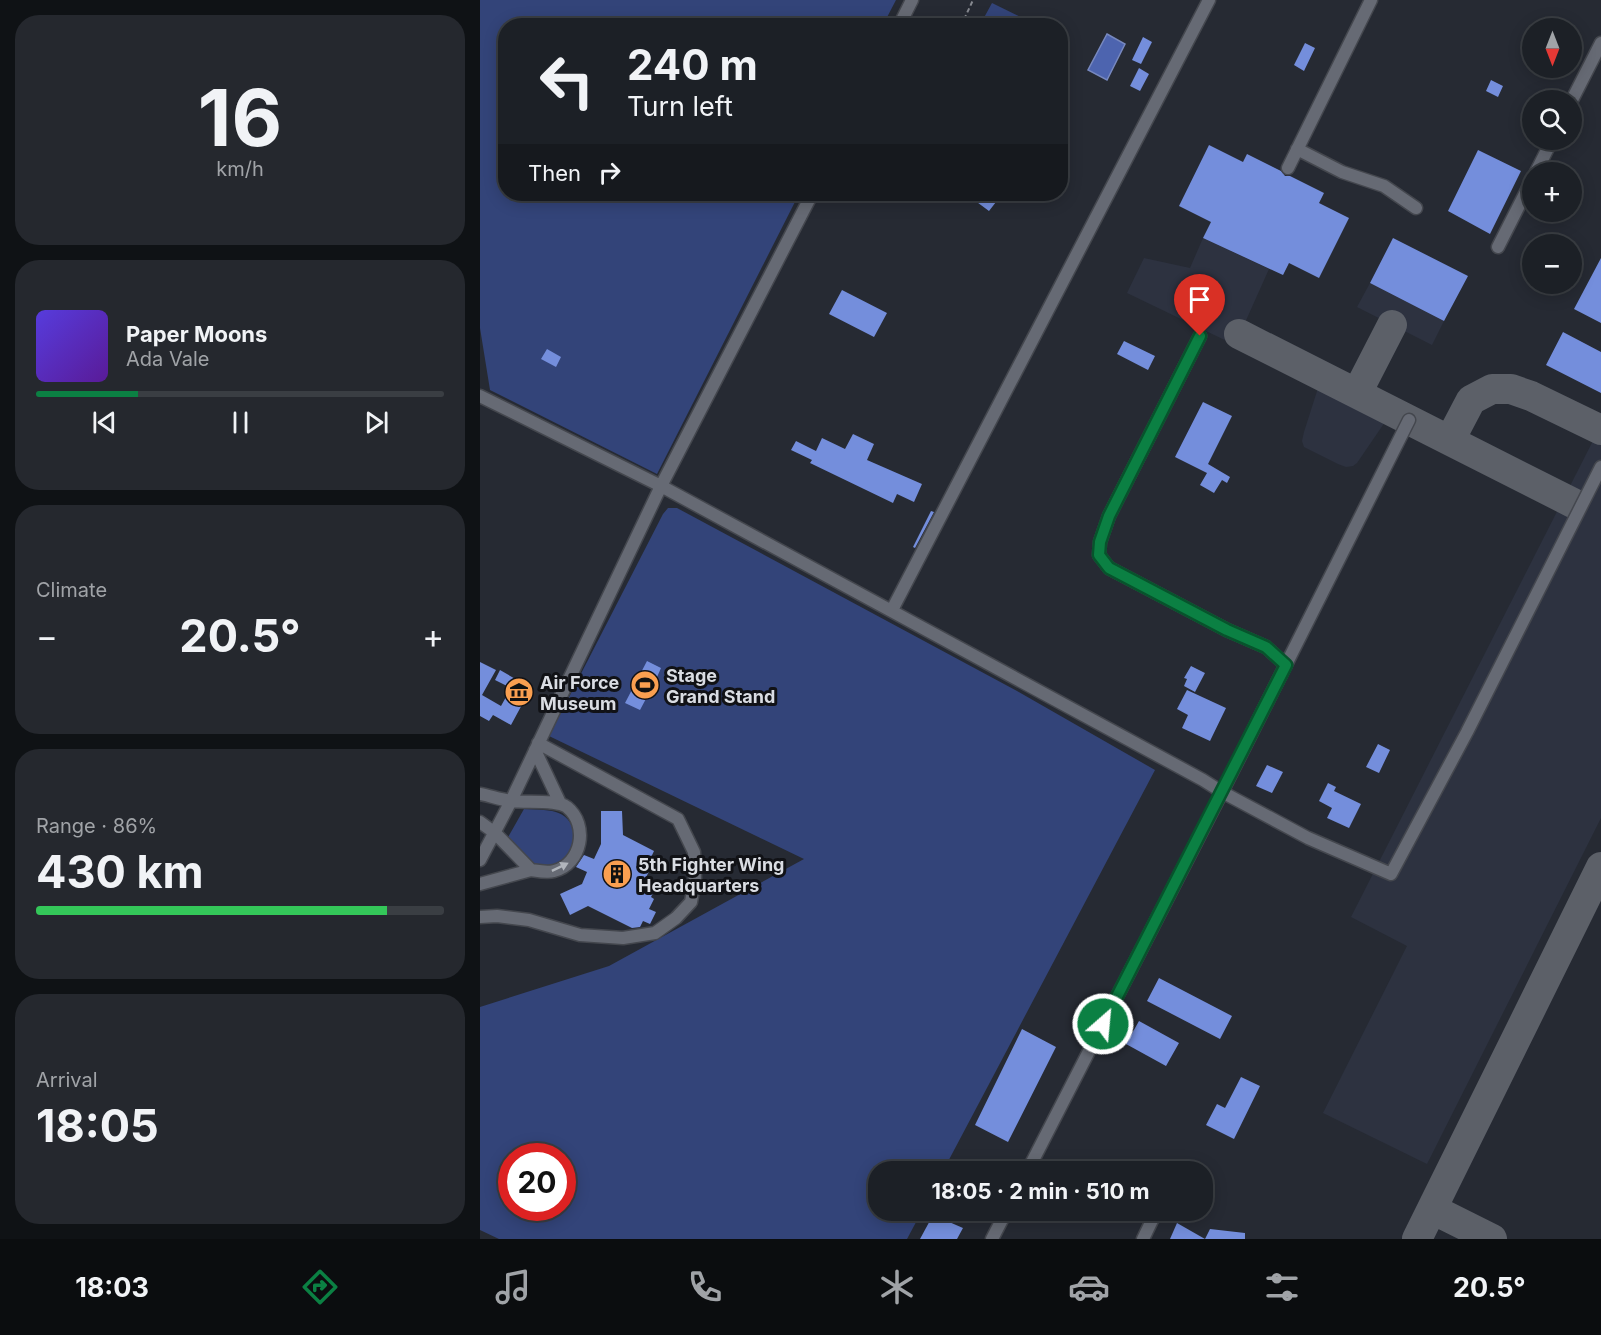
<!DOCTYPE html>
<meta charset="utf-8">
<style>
body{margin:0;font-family:Inter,sans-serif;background:#25282e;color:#f1f3f6;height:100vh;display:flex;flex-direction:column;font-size:22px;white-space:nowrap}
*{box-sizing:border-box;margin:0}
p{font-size:20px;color:#a0a3a7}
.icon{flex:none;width:33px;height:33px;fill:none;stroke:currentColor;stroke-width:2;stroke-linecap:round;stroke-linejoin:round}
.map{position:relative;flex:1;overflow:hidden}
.sheet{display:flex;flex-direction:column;gap:15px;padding:15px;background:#0f1215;width:480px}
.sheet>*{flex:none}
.guide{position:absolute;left:18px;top:18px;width:570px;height:183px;border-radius:24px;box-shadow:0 3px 15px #0003,0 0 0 2px #3a3e43;background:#1c2026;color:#f1f3f6;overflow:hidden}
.needle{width:39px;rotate:180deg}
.tools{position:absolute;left:1042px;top:18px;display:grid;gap:12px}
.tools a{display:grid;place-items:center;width:60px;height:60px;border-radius:50%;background:#1c2026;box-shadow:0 3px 15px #0003,0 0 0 2px #3a3e43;font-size:30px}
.speed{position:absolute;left:18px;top:1143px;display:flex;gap:12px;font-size:30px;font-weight:700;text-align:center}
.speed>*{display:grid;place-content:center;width:78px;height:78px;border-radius:50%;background:#1c2026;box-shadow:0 3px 15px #0003,0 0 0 2px #3a3e43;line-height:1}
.speed .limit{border:9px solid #d22;background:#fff;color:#111}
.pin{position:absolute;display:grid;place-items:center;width:51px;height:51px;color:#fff;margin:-62px -26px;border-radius:50% 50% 50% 0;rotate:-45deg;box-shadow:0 0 6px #0007}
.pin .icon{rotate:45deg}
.me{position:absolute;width:66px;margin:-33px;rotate:27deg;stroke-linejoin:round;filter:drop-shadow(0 0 4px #0008)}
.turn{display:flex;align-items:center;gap:21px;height:126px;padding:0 30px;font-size:27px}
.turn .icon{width:78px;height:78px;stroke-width:2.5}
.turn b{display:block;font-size:42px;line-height:51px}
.then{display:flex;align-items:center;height:57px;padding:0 30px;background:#0003;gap:12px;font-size:22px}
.big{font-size:45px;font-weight:700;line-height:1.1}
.sheet .card{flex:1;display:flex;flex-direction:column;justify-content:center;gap:9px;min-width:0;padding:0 21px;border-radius:24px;background:#25282e}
.sheet .dial{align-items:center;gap:0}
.dial b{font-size:78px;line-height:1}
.song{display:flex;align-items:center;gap:18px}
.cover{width:72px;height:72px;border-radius:9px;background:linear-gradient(135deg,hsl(250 70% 55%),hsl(270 70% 35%))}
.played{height:6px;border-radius:3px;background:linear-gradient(90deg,#0b8043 25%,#3a3e43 25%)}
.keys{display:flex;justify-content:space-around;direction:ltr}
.heat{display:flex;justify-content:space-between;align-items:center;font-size:33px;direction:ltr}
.charge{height:9px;border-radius:4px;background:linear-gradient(90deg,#34c759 86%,#3a3e43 0)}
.trip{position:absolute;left:388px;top:1161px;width:345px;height:60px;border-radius:24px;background:#1c2026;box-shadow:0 3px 15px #0003,0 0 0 2px #3a3e43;font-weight:700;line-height:60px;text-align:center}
.menu{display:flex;height:96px;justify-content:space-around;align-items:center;background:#0b0d0f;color:#a0a3a7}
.menu .icon{width:42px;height:42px}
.menu .selected{color:#0b8043}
.menu b{font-size:27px;color:#f1f3f6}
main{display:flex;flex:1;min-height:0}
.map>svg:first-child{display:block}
.built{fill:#2d3240}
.green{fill:#334479;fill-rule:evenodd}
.water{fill:#4d64af;stroke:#7788bf;stroke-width:1.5}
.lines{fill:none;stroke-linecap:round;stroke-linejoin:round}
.taxiway{stroke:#5c6068;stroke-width:30}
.building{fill:#748edc}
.minor-casing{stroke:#44474e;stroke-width:15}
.path{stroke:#868990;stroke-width:2;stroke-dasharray:4.5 3;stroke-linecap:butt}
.minor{stroke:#666a74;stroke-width:12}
.oneway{fill:#b1b5bc}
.route-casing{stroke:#07532c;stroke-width:15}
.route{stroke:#0b8043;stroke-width:10}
.labels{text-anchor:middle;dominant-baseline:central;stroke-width:6;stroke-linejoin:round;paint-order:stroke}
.poi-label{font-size:18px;font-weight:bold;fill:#dadde3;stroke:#111216;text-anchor:start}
</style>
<main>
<section class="sheet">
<div class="card dial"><b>16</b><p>km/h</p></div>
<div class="card">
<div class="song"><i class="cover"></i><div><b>Paper Moons</b><p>Ada Vale</p></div></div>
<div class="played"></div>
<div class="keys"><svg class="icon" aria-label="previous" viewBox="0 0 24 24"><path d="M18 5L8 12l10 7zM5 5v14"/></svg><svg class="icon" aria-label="pause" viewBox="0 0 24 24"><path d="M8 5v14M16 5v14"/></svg><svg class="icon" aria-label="next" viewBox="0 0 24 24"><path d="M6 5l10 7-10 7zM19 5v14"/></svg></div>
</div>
<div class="card"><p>Climate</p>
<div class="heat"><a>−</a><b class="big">20.5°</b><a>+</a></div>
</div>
<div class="card"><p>Range · 86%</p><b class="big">430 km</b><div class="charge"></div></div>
<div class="card"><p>Arrival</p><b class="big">18:05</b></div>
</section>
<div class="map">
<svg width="1121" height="1239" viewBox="0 0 1121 1239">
<rect width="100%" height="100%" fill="#262a33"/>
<path class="built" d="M723,238l66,31 -34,76 -108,-52 17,-35 46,10z
M890,283l74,38 -12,24 -75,-38z
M838,388l67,34 -28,41 -4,3 -7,1 -8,-3 -34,-17 -2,-6 2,-9z
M1121,425v393l-174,346 -104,-51 84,-167 -56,-29z"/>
<path class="green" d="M0,0h416l-13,25 -377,1v168h293l-142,280 -167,-84 -10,-62z
M512,3l35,17 -3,5h-44z
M188,508h9l340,183 138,79 -212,401 -64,1v38l43,1 -15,28h-408l-19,-9v-223l129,-41 195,-107 -255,-123 114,-222zM32,1156h50v52h-50z
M44,809c30,2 46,-2 53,33l-14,23 -27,3 -29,-29z"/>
<path class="water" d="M627,34l18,10 -18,36 -19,-10z"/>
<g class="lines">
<path class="taxiway" d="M759,334l334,169
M877,393l35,-68
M970,440l21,-40 21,-11h19l20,7 70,34
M952,1209l60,30
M937,1239l184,-372"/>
</g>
<path class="building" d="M663,37l9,5 -11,22 -9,-4z
M825,43l10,5 -11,23 -10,-6z
M659,68l10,6 -9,17 -10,-5z
M1011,80l12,6 -5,11 -12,-6z
M729,145l34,17 4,-8 34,17 4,5h5l34,17 -5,10 30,15 -30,60 -30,-15 -6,12 -80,-37 8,-16 -32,-16z
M998,150l43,21 -31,63 -42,-23z
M486,194h19l11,8 -7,9z
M913,238l75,38 -24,45 -74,-38z
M1121,258v65l-27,-14z
M362,290l45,23 -13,24 -45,-23z
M1083,332l38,20v41l-55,-28z
M644,341l31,15 -7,14 -31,-16z
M67,349l14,8 -5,10 -15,-8z
M723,402l29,14 -24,48 22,13 -3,6 -5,-3 -8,13 -14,-8 7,-12 -32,-16z
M373,434l21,10 -7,16 55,24 -8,18 -17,-8 -4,9 -83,-40 2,-3 -21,-10 5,-9 20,10 6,-13 23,11z
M451,511l3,1 -19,36 -2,-1z
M167,661l14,7 -7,16 4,2 -6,11 -4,-2 -8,15 -15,-7z
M0,662l16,8 -14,25 19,11 10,-18 -16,-8 5,-10 31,18 -20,37 -18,-10 -4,6 -9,-5z
M711,666l14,7 -10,19 -11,-6 3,-7 -3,-1z
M707,690l39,18 -16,33 -28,-13 6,-13 -11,-6z
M898,744l12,6 -11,23 -13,-6z
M787,765l16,7 -11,21 -16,-7z
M848,783l8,4 -2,4 27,13 -12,24 -22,-10 5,-10 -13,-7z
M121,811h21l1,24 31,16 -8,17 4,2 -4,7 12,6 -7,14 3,2 -5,10 7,3 -6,12 -7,-3 -3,6 -8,1 -44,-22 -18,9 -10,-21 22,-10 5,-12 -11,-5 8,-12 10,4 7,-15z
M679,978l73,38 -12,23 -73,-38z
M659,1021l40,22 -13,23 -40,-22z
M542,1029l34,18 -48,95 -33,-17z
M761,1077l19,9 -26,53 -28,-14 11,-21 8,4z
M453,1215l30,13 -6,11h-37z
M697,1223l28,16 5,-10 35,4v6h-75z"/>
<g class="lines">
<g class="minor-casing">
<path id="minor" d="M419,26l13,-26
M1092,100l29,-57
M817,149l45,23 42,14 32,22
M808,168l83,-168
M1056,172l16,-32
M1018,247l35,-69
M720,336l-91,180 -9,26 -1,13 10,13 118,62 39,17 20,18
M0,396l181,90 542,294 19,12 187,-372
M412,610l317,-610
M55,750l25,53
M0,794c11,2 21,6 32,7 14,2 44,-2 55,6 22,18 15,57 -13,64 -7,2 -16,0 -23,-1l-36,-37 -15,-11
M0,860l31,-59 150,-315 151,-292
M0,884l51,-14
M0,917l17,-1 32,4 51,15 43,3 32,-5 21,-15 15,-16 4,-23 -1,-27 -16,-33 -140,-76
M547,1172l195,-380 86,46 83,36 76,-142 134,-265
M512,1239l15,-29
M663,1239l14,-29"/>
</g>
<path class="path" d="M481,26l12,-26"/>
<use href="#minor" class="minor"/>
</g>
<defs><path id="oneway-solid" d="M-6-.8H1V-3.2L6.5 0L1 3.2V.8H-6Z" transform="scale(1.5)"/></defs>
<use class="oneway" href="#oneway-solid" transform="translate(80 867) rotate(-26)"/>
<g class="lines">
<g class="route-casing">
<path id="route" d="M623,1024l183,-359 -20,-18 -39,-17 -118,-62 -10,-13 1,-13 9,-26 91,-180"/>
</g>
<use href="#route" class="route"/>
</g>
<defs>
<g id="stadium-disc" transform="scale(1.5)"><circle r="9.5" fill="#fa9f50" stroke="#111216"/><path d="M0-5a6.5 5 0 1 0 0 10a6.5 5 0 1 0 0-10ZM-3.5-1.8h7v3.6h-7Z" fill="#111"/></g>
<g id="museum-disc" transform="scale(1.5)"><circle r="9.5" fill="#fa9f50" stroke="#111216"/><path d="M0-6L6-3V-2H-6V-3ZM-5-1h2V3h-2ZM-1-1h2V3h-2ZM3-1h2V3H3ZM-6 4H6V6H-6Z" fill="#111"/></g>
<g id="building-disc" transform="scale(1.5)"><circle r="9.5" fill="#fa9f50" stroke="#111216"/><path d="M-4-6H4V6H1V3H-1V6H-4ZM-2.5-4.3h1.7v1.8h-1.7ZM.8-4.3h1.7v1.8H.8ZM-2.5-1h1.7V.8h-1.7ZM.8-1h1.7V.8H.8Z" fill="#111"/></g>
</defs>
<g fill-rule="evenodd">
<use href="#stadium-disc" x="165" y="685"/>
<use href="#museum-disc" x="39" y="692"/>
<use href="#building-disc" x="137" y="874"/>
</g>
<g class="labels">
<g class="poi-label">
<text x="186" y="675">Stage<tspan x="186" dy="21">Grand Stand</tspan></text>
<text x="60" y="682">Air Force<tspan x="60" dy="21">Museum</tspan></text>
<text x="158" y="864">5th Fighter Wing<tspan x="158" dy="21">Headquarters</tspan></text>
</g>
</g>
</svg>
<div class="tools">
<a><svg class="needle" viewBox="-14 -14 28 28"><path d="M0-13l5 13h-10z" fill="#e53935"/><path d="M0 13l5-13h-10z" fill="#a0a3a7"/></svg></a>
<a><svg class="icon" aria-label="search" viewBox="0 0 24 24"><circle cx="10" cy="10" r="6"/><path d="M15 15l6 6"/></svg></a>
<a>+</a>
<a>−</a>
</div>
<div class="speed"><div class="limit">20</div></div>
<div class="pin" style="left:720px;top:336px;background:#d93025"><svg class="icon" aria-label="arrive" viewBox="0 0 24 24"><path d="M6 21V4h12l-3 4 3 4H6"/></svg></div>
<svg class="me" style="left:623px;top:1024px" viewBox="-20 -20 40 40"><circle r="17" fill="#0b8043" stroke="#fff" stroke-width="3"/><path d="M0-11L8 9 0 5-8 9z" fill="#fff"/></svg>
<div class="trip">18:05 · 2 min · 510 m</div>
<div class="guide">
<div class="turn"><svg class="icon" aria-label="left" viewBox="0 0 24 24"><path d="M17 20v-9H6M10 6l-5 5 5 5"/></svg><div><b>240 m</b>Turn left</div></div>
<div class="then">Then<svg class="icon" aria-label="right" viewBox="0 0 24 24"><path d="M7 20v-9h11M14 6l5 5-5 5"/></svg></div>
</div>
</div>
</main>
<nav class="menu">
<b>18:03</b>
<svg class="icon selected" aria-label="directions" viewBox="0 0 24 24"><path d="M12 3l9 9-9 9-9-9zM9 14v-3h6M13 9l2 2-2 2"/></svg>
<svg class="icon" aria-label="music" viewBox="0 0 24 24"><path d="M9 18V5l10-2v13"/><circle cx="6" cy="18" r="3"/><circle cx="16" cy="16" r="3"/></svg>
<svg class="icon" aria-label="phone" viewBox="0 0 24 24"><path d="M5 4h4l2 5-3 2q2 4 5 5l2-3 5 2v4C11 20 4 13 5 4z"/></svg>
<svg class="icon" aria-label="climate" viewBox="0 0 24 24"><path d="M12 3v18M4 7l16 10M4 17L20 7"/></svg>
<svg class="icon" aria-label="car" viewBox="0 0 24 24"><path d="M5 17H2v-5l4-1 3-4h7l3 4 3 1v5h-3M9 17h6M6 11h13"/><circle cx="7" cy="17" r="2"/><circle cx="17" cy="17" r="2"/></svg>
<svg class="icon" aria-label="filters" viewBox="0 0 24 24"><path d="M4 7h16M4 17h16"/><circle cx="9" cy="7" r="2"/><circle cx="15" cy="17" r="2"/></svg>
<b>20.5°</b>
</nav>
